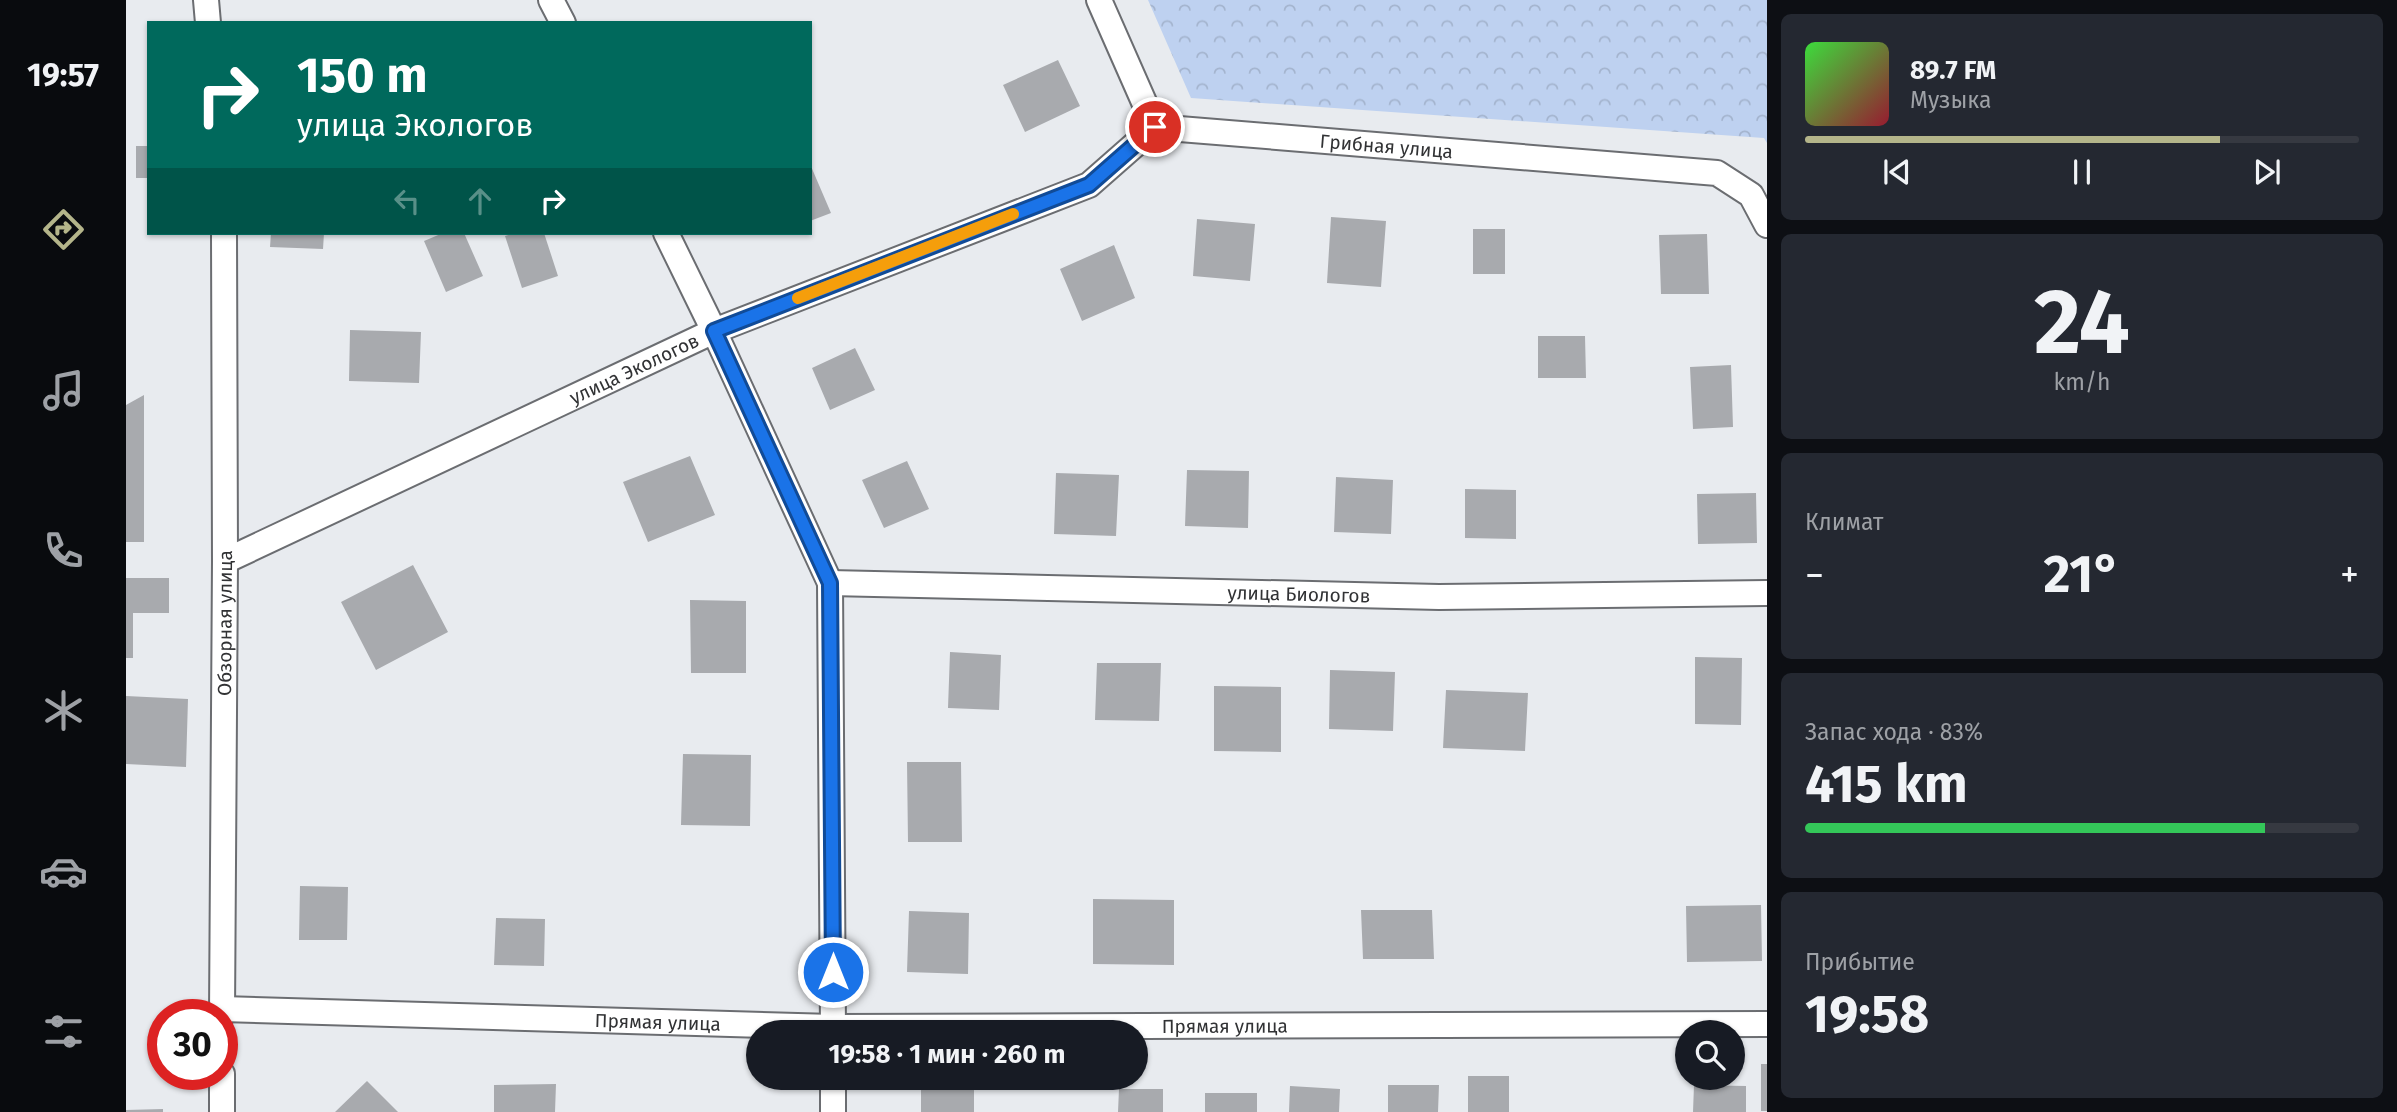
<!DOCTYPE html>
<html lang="ru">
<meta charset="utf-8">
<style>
body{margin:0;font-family:"Fira Sans",sans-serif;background:#242831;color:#f1f3f6;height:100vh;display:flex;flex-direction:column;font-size:26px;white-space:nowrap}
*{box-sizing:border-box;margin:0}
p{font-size:23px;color:#9ea1a6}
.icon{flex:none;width:38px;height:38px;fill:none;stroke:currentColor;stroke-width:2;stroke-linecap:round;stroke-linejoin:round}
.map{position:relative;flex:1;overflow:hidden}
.details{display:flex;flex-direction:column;gap:14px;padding:14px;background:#0d0f14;width:630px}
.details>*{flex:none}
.top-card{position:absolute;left:21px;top:21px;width:665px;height:214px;border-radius:0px;box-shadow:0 2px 5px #0004;background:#00695c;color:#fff;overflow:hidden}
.buttons{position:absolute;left:1549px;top:1020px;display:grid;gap:14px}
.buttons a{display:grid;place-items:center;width:70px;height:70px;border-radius:50%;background:#171b24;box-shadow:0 2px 5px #0004;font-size:35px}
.speed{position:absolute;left:21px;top:999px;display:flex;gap:14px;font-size:35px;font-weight:700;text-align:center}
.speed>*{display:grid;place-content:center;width:91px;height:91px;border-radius:50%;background:#171b24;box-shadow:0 2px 5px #0004;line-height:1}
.speed .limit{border:10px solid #d22;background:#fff;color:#111}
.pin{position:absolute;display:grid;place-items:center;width:60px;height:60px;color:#fff;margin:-30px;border:4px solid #fff;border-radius:50%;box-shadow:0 2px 7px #0007}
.me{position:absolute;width:77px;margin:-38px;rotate:0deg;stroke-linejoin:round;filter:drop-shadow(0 0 5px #0008)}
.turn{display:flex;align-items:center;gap:24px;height:147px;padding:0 35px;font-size:32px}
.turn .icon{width:91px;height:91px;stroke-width:2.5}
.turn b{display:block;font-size:49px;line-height:60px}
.lanes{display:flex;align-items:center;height:66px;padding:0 35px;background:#0003;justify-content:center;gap:35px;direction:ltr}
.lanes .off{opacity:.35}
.big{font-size:52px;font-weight:700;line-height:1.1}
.details .widget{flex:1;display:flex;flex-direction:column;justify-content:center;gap:10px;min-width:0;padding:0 24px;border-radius:10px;background:#242831}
.details .dial{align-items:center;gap:0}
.dial b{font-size:91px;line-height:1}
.song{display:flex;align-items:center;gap:21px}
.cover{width:84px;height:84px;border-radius:10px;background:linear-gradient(135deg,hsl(120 70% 55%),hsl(350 70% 35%))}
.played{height:7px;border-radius:4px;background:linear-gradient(90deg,#b4b58a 75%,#363941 75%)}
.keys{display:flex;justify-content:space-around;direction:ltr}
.heat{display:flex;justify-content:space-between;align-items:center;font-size:38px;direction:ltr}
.charge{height:10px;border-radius:5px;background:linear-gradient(90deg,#34c759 83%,#363941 0)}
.trip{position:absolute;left:620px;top:1020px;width:402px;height:70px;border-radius:35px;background:#171b24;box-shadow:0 2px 5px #0004;font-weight:700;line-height:70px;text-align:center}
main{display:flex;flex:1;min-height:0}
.dock{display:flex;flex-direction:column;width:126px;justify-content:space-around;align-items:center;background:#090b0e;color:#9ea1a6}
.dock .icon{width:49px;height:49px}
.dock .on{color:#b4b58a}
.dock b{font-size:32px;color:#f1f3f6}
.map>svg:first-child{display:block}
.forest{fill:url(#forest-crowns)}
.building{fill:#a8aaae}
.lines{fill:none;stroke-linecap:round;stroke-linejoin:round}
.minor-casing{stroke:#6b6d71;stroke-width:28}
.minor{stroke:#fff;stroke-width:24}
.route-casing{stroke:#114b97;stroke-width:18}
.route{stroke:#1a73e8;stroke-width:12}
.slow{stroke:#f59e0b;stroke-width:12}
.labels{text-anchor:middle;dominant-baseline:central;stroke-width:7;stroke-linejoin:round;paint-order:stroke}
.street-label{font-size:19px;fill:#313234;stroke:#f6f8fc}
</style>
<main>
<nav class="dock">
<b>19:57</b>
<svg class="icon on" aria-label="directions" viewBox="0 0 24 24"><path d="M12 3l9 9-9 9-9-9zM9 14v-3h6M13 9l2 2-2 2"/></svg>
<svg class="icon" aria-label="music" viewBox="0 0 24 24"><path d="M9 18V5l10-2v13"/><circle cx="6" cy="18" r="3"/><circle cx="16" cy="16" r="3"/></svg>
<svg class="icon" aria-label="phone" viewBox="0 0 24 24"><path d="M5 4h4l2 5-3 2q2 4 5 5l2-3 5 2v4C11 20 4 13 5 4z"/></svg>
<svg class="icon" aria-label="climate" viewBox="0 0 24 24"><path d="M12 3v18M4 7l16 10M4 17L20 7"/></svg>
<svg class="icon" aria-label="car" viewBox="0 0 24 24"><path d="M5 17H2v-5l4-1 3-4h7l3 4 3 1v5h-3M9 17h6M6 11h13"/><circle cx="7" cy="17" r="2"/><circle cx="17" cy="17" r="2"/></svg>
<svg class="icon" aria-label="filters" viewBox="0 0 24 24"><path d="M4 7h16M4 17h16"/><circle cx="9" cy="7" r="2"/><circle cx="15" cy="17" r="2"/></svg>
</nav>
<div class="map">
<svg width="1641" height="1112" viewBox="0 0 1641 1112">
<defs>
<pattern id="forest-crowns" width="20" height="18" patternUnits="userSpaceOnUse" patternTransform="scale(1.75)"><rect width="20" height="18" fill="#bed1f0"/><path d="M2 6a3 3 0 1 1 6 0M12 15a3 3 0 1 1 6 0" fill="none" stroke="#a4b4ce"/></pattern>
</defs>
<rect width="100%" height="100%" fill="#e8ebef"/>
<path class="forest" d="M1022,0h619v143l-3,-5 -573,-40z"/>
<path class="building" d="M932,60l22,46 -55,26 -22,-47z
M10,146h13v32h-13z
M684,164l21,49 -21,8z
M1205,217l55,4 -5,66 -54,-4z
M1071,219l58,5 -5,57 -57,-5z
M1347,229h32v45h-32z
M145,233h53l-1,16 -53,-2z
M317,233h21l19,43 -37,16 -22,-51z
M389,233h29l14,43 -36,12 -17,-52z
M1581,234l2,60h-48l-2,-59z
M988,245l21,53 -53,23 -22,-52z
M224,330l71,2 -2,51 -70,-2z
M1412,336h47l1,42h-48z
M729,348l20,42 -45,20 -18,-42z
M1605,365l2,62 -40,2 -3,-62z
M18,395v147h-18v-137z
M564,456l25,59 -67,27 -25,-60z
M781,461l22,48 -45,19 -22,-48z
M1061,470l62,1 -1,57 -63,-2z
M930,473l63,2 -3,61 -62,-2z
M1210,477l57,3 -2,54 -57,-2z
M1339,489l51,1v49l-51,-1z
M1630,493l1,50 -59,1 -1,-50z
M287,565l35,67 -72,38 -35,-68z
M0,578h43v35h-36v45h-7z
M564,600l56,1v72h-55z
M824,652l51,3 -2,55 -51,-2z
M1569,657l47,1 -1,67 -46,-1z
M971,663h64l-2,58 -64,-1z
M1204,670l65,2 -2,59 -64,-2z
M1088,686l67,1v65l-67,-1z
M1320,690l82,3 -3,58 -82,-3z
M0,696l62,3 -2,68 -60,-3z
M557,754l68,1 -1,71 -69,-1z
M781,762h54l1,80h-54z
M174,886l48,1 -1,53h-48z
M967,899l81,1v65l-81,-1z
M1635,905l1,56 -75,1 -1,-56z
M1235,910h71l2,49h-71z
M783,911l60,2 -1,61 -61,-2z
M370,918l49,1 -1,47 -50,-1z
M1635,1064h6v47h-6z
M1342,1076h41v36h-41z
M795,1080h53v32h-53z
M241,1081l31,31h-63z
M430,1084l-1,28h-61v-27z
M1262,1085h51l-1,27h-50z
M1568,1085l52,1v26h-53z
M1164,1086l50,3 -1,23h-50z
M993,1089h44v23h-45z
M1079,1093h52v19h-52z
M37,1109v3h-37v-2z"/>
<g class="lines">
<g class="minor-casing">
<g id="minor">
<path d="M80,0l2,23"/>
<path d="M425,0l12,23"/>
<path id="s1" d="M973,0l56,127 562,46 34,22 16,30"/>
<path d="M540,233l48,98 116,252 3,449"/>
<path id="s2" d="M99,561l489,-230 375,-146 66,-58"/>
<path id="s3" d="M704,583l609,14 328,-4"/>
<path id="s4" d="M96,1009l611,18 934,-3"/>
<path id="s5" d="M96,1015l3,-454 -1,-328"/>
<path d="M96,1074v38"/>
<path d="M707,1078v34"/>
</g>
</g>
<use href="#minor" class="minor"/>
</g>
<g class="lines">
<g class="route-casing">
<path id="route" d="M707,972l-3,-389 -116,-252 375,-146 66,-58"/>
</g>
<use href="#route" class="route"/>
<path class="slow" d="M672,298l215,-84"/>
</g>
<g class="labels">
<g class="street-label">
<text stroke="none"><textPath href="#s1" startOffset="371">Грибная улица</textPath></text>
<text stroke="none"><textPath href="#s2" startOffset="452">улица Экологов</textPath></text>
<text stroke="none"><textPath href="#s3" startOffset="469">улица Биологов</textPath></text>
<text stroke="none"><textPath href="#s5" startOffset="392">Обзорная улица</textPath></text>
<text stroke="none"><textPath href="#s4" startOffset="436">Прямая улица</textPath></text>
<text stroke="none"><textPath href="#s4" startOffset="1003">Прямая улица</textPath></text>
</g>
</g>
</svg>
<div class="buttons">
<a><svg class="icon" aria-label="search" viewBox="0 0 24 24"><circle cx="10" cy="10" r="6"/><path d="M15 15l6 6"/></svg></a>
</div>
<div class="speed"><div class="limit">30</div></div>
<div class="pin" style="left:1029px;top:127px;background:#d93025"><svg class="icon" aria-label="arrive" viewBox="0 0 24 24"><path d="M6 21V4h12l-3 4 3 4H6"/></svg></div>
<svg class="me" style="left:707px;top:972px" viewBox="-20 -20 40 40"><circle r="17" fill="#1a73e8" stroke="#fff" stroke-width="3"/><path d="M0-11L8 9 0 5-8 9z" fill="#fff"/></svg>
<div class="trip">19:58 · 1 мин · 260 m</div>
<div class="top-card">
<div class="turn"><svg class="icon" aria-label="right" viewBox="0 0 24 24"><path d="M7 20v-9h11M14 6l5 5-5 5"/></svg><div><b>150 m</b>улица Экологов</div></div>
<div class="lanes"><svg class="icon off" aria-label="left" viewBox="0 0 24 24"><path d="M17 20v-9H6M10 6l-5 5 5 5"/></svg><svg class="icon off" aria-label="ahead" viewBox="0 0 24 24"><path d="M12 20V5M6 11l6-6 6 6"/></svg><svg class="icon" aria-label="right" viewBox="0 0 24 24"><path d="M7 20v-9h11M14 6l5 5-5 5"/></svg></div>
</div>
</div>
<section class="details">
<div class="widget">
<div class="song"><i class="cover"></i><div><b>89.7 FM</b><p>Музыка</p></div></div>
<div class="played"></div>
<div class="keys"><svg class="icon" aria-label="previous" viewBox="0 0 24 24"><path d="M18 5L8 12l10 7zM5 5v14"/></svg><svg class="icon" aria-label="pause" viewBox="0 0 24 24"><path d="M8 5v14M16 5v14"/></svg><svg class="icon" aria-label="next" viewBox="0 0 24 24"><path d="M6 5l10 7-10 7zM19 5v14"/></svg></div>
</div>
<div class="widget dial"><b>24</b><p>km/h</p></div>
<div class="widget"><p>Климат</p>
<div class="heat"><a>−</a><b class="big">21°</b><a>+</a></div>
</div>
<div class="widget"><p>Запас хода · 83%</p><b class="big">415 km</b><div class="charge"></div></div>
<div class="widget"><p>Прибытие</p><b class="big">19:58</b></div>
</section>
</main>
